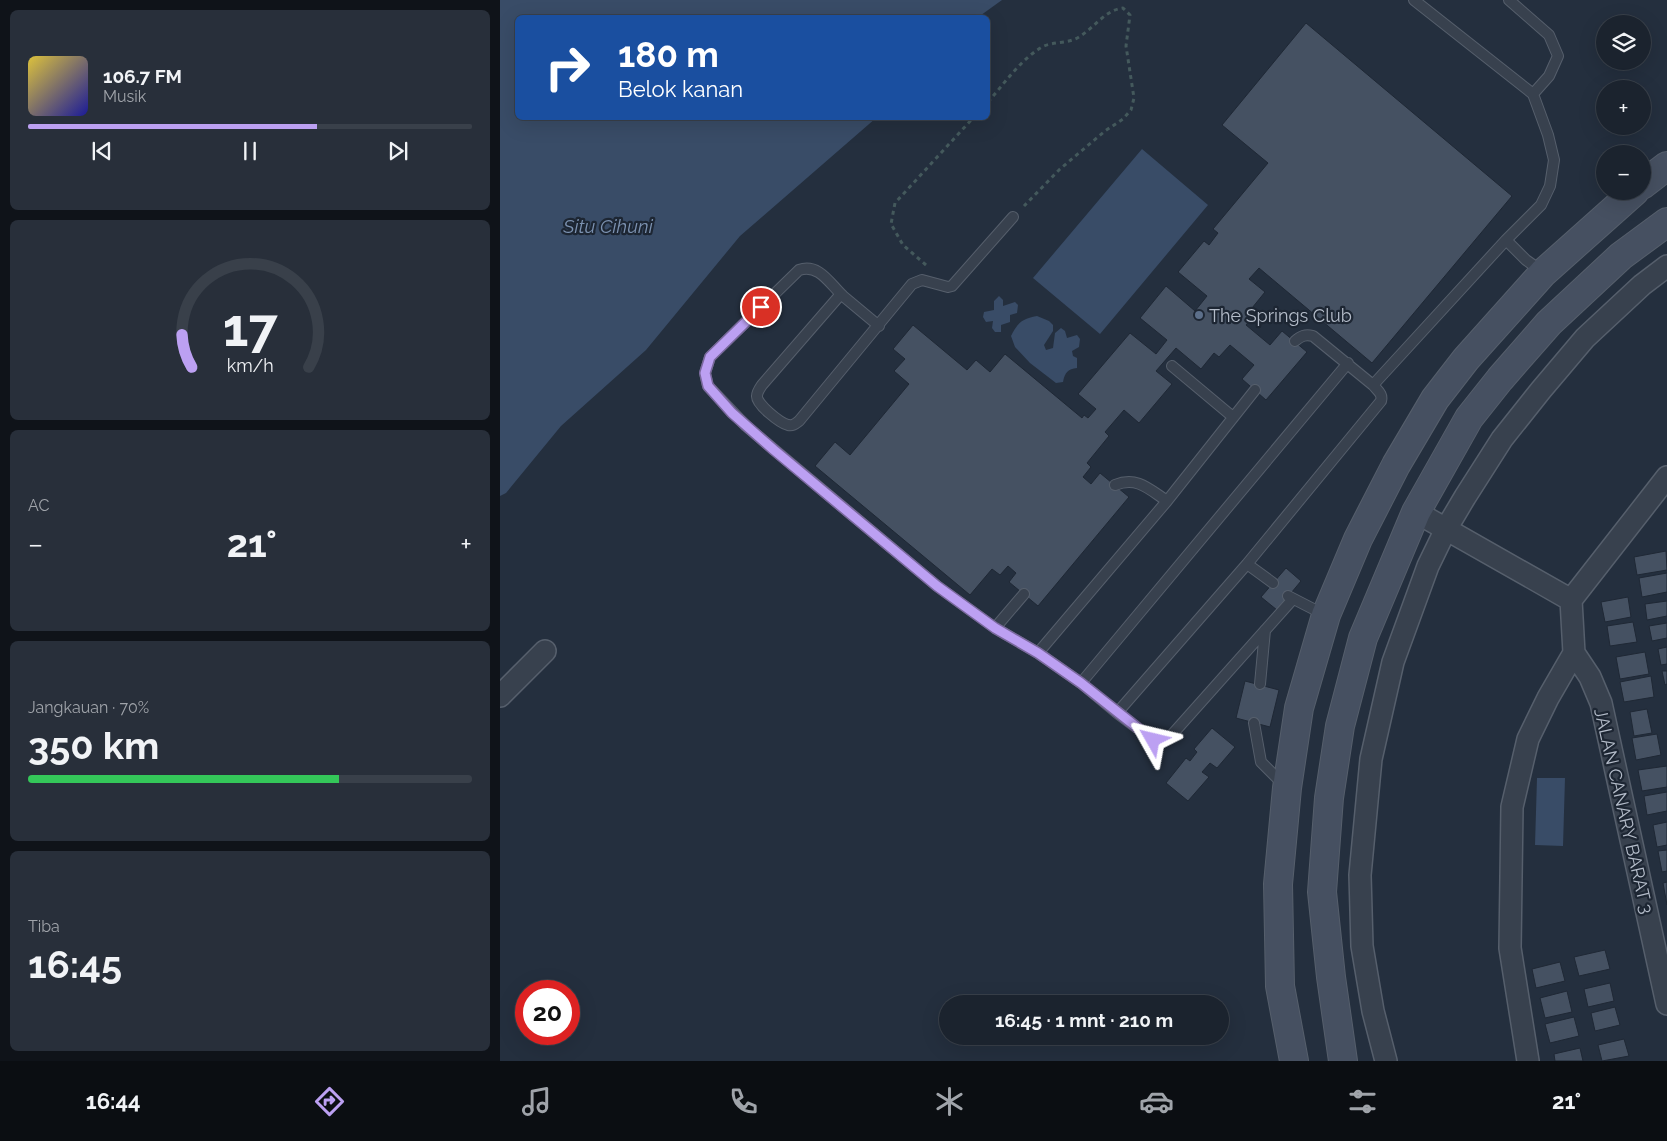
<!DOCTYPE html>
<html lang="id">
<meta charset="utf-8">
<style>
body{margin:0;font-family:Raleway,sans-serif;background:#282f3a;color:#f1f3f6;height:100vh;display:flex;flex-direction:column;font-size:19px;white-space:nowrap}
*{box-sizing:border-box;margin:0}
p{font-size:16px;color:#a0a4aa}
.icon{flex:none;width:28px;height:28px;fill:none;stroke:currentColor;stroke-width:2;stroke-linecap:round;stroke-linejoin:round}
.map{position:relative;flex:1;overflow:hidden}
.details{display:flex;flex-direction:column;gap:10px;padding:10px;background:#0f1319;width:500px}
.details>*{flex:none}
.top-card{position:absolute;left:15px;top:15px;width:475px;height:105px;border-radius:8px;box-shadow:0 5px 20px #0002,0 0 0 1px #39404a;background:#1a4fa0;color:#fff;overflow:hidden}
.buttons{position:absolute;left:1096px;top:15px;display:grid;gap:10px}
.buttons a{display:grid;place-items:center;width:55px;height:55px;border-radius:50%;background:#1b232e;box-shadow:0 5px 20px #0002,0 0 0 1px #39404a;font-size:25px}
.speed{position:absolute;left:15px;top:980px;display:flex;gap:10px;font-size:25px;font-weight:700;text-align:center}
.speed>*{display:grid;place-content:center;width:65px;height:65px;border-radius:50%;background:#1b232e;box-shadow:0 5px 20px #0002,0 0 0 1px #39404a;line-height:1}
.speed .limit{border:8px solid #d22;background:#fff;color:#111}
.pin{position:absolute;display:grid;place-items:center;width:42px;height:42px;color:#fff;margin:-21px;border:2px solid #fff;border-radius:50%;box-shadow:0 1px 5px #0007}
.me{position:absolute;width:55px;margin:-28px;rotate:307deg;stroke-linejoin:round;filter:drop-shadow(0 0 4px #0008)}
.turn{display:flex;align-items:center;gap:18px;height:105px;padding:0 20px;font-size:22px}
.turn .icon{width:65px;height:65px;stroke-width:2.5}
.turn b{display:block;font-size:35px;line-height:42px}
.big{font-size:38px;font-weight:700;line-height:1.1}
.details .widget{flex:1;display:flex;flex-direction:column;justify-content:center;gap:8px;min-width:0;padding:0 18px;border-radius:8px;background:#282f3a}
.details .dial{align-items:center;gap:0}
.dial svg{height:130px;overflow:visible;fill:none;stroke:#39404a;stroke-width:7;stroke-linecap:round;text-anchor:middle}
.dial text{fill:#f1f3f6;stroke:none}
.song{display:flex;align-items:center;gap:15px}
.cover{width:60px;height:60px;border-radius:8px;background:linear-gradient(135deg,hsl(50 70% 55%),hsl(240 70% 35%))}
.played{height:5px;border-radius:2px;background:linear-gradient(90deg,#bca0f2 65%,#39404a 65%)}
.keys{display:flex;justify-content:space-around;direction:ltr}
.heat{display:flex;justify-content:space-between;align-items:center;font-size:28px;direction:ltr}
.charge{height:8px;border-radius:4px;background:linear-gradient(90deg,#34c759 70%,#39404a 0)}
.trip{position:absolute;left:439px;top:995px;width:290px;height:50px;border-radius:25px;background:#1b232e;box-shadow:0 5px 20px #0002,0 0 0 1px #39404a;font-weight:700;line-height:50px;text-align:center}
.tab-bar{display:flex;height:80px;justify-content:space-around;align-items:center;background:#0b0e12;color:#a0a4aa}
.tab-bar .icon{width:35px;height:35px}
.tab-bar .selected{color:#bca0f2}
.tab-bar b{font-size:22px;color:#f1f3f6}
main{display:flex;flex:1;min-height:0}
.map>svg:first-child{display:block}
.water{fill:#394c67}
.building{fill:#455162;stroke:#1f2835}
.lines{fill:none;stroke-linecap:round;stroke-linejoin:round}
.lane-casing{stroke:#565f6c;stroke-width:12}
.street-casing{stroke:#565f6c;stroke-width:24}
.secondary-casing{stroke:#565f6c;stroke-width:30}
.path{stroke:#44595c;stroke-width:3;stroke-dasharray:4 4;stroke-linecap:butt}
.lane{stroke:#38414e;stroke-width:10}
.street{stroke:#38414e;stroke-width:21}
.secondary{stroke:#465061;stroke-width:28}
.route-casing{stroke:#7a689d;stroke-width:12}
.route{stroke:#bca0f2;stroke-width:9}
.service-dot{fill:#5c6f8a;stroke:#1d2633;stroke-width:2}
.labels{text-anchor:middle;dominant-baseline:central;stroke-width:4.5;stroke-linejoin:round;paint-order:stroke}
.poi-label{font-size:18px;fill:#b4bcc9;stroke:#1d2633;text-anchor:start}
.street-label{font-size:18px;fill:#b4bcc9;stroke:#1d2633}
.water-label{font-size:19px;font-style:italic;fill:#7c92b1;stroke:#1d2633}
</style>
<main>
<section class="details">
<div class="widget">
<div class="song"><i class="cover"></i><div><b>106.7 FM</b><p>Musik</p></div></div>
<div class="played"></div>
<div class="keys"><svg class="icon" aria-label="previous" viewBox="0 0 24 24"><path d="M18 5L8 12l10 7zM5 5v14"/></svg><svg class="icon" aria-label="pause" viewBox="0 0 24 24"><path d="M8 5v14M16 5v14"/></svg><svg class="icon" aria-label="next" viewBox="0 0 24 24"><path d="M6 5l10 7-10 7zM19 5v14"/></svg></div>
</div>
<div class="widget dial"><svg viewBox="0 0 100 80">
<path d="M14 69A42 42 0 1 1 86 69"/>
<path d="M14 69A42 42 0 0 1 8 49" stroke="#bca0f2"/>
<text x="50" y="56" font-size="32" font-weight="700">17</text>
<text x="50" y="72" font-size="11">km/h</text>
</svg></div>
<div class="widget"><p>AC</p>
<div class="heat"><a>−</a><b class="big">21°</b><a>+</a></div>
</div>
<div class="widget"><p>Jangkauan · 70%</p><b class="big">350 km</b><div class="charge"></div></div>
<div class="widget"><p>Tiba</p><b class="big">16:45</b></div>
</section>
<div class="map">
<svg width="1167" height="1061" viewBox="0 0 1167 1061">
<rect width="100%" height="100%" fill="#242f3e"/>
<path class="water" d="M0,0h502l-25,18h-459v100h358l-136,118 -94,114 -85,76 -55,67 -6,3z
M642,149l66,56 -108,129 -67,-56z
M499,296l4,4v6l12,-4 3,3 -1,8 -7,2v7l-9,3v7h-6l-3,-4 1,-7 -7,1 -3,-5 1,-5 10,-2v-9z
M537,316l12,5 4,4v6l-9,14 2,5 7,-2 2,-15 6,-5 4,3 2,7 10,-3 3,4 -1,8 -7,4 1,5 4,2v10c-9,1 -12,4 -14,14l-7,1 -26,-20 -15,-16 -4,-11c7,-14 11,-17 26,-20z
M1037,778h28l-2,68 -28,-1z"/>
<path class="building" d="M806,23l206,173 -140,167 -113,-95 -10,11 16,13 -13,16 5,4 -11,13 24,20 12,-14 25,21 -41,48 -24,-21 12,-14 -24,-20 -11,12 -5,-4 -13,16 -25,-21 -20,23 16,13 -33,39 -15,-13 -19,22 4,4 -22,27 4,4 -8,10 8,7 9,-11 29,24 -91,109 -29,-24 7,-9 -8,-7 -8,9 -8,-6 -22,26 -155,-129 20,-24 15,13 59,-71 -15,-13 11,-12 -12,-10 20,-24 54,45 9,-10 14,12 15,-18 77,64 2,-3 4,3 8,-9 -18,-15 52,-61 26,21 11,-14 -27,-22 26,-32 29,25 12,-15 -29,-24 26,-31 5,4 9,-12 -5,-4 55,-66 -46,-38z
M1166,551l1,19 -30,5 -3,-18z
M786,568l15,13 -24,29 -16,-13z
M1167,573v19l-25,5 -3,-19z
M1128,597l3,20 -26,5 -4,-20z
M1167,601v15l-20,4 -2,-16z
M1133,622l4,20 -27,4 -3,-20z
M1167,623v15l-15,3 -3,-15z
M1167,647v17l-6,1 -3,-16z
M1145,652l4,22 -29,5 -4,-22z
M1162,671h5v13l-2,1z
M1151,676l3,21 -30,5 -4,-20z
M745,681l34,9 -9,37 -34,-9z
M1147,709l5,24 -18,3 -4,-24z
M712,728l23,19 -18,21 -7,-5 -8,9 7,5 -21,24 -22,-18 20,-25 4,3 7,-9 -3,-3z
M1157,734l4,21 -25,5 -4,-22z
M1167,766v21l-25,4 -4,-21z
M1167,792v19l-20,4 -3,-19z
M1167,822v23l-10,2 -4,-22z
M1167,850v21l-5,1 -4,-21z
M1167,882v23l-4,-22z
M1105,950l5,19 -31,7 -5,-19z
M1060,962l5,19 -29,7 -4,-19z
M1110,983l4,18 -26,6 -4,-18z
M1067,991l5,21 -27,6 -5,-20z
M1115,1007l5,18 -25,6 -4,-18z
M1074,1017l5,19 -29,7 -5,-19z
M1124,1039l5,17 -27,5 -4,-16z
M1080,1048l3,13h-28l-1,-7z"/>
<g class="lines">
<g class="lane-casing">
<path id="lane" d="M1009,0l40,35 9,21 -9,20 -16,18
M1006,240l20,20 17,12
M341,294l-79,91c-2,3 -5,7 -5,11 -1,8 23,27 31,29 5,1 7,-1 11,-4l113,-137 10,-4 26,7 4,-1 61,-69
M379,326c-12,-10 -24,-20 -36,-30 -13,-12 -24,-33 -44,-26l-89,87 -5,16 3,13 38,40 191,160 58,42 43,25 43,30 36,30 130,-149 134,-163c2,-7 -3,-10 -8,-16l-60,-49c-8,-2 -12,0 -18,5
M672,366l61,51
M873,385l133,-145 35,-35 9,-19 4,-26 -6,-25 -15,-41 -119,-94
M615,485c22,-9 34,4 52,16
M747,564l26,19
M788,596l37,19
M495,628l29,-34
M538,653l129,-152 88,-111
M581,683l267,-320
M760,684l5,-54
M617,713l36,27 7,1 9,-3 124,-139
M754,723l7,39 24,24"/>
</g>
<g class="street-casing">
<path id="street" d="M916,512l155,88
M1074,653l16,24 11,26 66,301
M0,696l45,-45
M886,1061l-13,-50 -11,-65 -2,-71 11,-116 22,-97 35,-96 18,-37 19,-32 37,-58 39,-49 44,-52 57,-53 25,-19
M1028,1061l-18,-113 2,-141 16,-68 20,-41 26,-45 -3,-53 96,-123"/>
</g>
<g class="secondary-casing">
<path id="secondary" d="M1142,185l25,-19
M794,1061l-14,-75 -2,-102 9,-96 12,-80 27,-93 32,-76 38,-74 39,-66 31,-40 77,-86 92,-82
M843,1061l-12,-84 -9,-85 7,-94 11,-72 23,-88 53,-126 53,-94 31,-39 49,-56 72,-67 46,-34"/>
</g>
<path class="path" d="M488,102c16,-18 32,-42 54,-55 11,-6 26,-3 37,-10 15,-9 26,-27 44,-29l7,7 -4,31 8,52 -3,12 -8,9 -18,12 -45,38 -36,37
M426,265l-23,-20 -12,-21 4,-21 78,-85"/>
<use href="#lane" class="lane"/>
<use href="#street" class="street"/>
<use href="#secondary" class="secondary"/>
</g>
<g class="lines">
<g class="route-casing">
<path id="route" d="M261,307l-51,50 -5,16 3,13 24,27 42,37 163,136 58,42 43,25 43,30 72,57"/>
</g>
<use href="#route" class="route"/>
</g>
<circle class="service-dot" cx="699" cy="315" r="5"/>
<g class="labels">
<g class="poi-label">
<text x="709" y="315">The Springs Club</text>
</g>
<g class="street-label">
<text transform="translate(1124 811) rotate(77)">JALAN CANARY BARAT 3</text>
</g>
<g class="water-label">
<text x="108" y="226">Situ Cihuni</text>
</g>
</g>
</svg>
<div class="buttons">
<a><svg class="icon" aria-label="layers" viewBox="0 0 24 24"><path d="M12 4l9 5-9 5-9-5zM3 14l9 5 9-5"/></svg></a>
<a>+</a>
<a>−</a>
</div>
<div class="speed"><div class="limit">20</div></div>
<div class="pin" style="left:261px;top:307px;background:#d93025"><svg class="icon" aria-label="arrive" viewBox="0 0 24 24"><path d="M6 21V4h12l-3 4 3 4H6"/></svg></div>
<svg class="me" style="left:653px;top:740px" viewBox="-20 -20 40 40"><path d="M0-17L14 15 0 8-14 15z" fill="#bca0f2" stroke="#fff" stroke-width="4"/></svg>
<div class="trip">16:45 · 1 mnt · 210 m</div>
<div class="top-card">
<div class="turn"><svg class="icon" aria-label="right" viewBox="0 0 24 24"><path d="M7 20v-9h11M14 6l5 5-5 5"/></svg><div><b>180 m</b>Belok kanan</div></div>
</div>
</div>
</main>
<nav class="tab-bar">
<b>16:44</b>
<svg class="icon selected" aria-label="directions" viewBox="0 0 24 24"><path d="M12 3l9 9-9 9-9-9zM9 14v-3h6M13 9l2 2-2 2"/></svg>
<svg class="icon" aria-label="music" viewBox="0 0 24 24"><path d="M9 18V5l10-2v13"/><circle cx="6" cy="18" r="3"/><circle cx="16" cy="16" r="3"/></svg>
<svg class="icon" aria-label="phone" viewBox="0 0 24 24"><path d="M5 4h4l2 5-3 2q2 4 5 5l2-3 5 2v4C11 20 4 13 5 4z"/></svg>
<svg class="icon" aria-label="climate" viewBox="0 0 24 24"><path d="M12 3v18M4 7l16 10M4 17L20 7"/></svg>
<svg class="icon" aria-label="car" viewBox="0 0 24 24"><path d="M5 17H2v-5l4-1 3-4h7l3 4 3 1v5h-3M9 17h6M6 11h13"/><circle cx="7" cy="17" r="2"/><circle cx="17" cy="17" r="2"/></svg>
<svg class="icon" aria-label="filters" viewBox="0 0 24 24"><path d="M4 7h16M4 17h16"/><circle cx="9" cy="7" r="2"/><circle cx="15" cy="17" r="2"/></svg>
<b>21°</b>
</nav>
